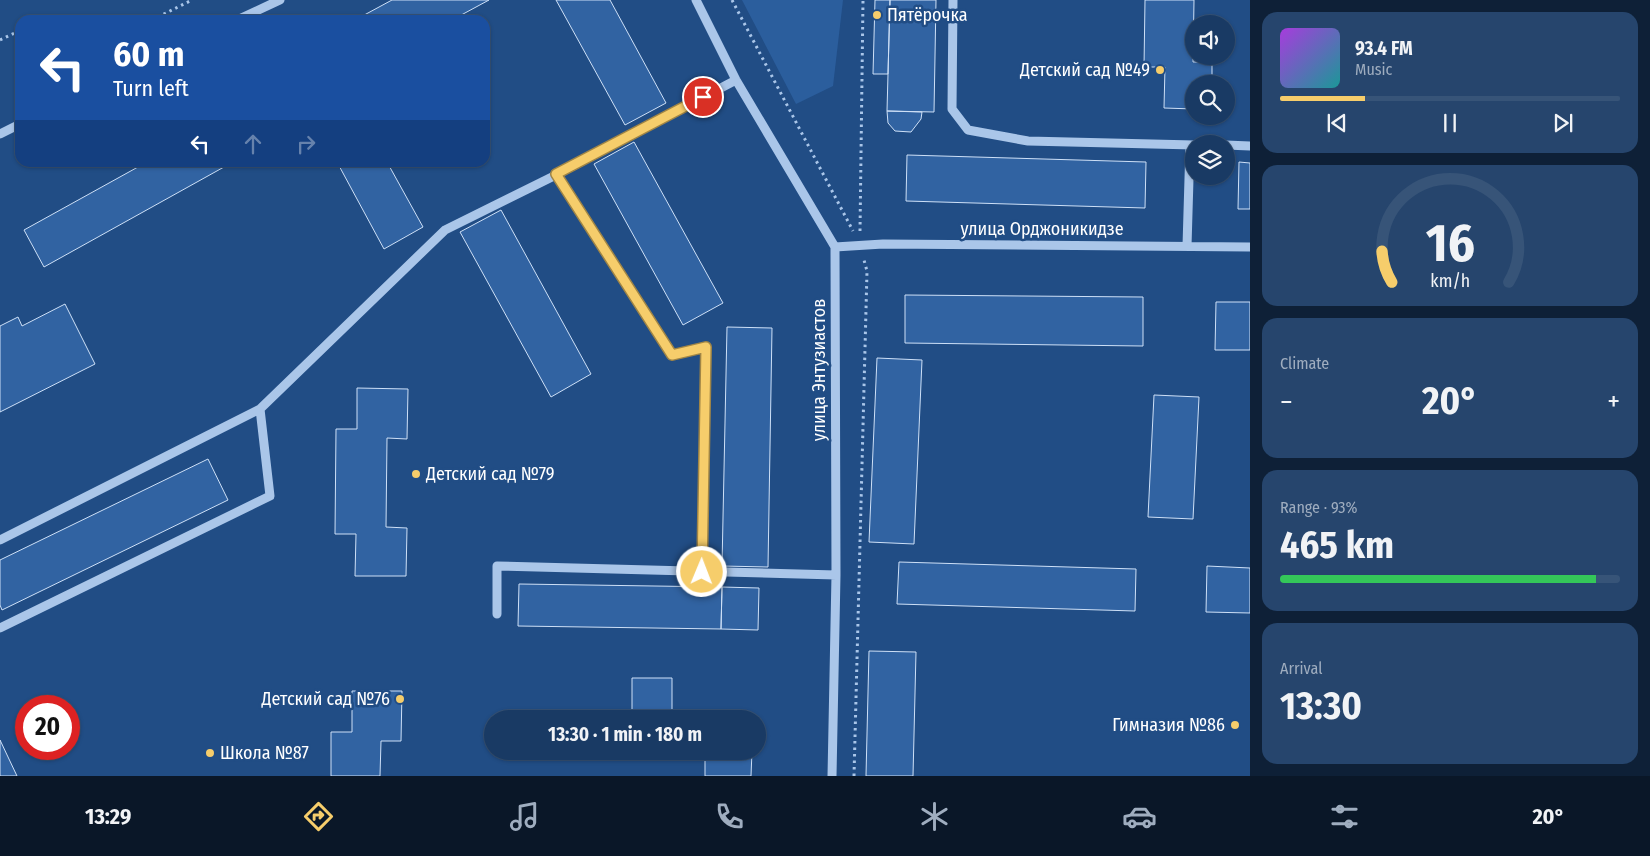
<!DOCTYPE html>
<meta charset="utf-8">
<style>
body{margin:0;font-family:"Fira Sans Condensed",sans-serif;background:#26456d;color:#f1f3f6;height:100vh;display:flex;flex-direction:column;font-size:19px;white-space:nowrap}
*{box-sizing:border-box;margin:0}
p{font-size:16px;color:#9fadbf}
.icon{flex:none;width:28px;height:28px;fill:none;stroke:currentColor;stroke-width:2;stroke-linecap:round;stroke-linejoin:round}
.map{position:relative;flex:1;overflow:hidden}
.sheet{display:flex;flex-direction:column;gap:12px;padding:12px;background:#0e2037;width:400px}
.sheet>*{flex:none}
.top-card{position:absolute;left:15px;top:15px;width:475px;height:152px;border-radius:15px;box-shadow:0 1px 4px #0004,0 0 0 1px #375478;background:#1a4fa0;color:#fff;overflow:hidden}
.tools{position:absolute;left:1185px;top:15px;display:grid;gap:10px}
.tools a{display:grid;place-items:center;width:50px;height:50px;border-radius:50%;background:#193a64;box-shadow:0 1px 4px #0004,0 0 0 1px #375478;font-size:25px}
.speed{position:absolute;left:15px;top:695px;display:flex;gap:10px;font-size:25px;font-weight:700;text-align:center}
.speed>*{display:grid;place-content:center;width:65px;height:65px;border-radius:50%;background:#193a64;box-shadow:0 1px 4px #0004,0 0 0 1px #375478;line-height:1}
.speed .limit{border:8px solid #d22;background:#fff;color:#111}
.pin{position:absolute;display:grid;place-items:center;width:42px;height:42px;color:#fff;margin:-21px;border:2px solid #fff;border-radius:50%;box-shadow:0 1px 5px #0007}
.me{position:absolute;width:55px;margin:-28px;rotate:1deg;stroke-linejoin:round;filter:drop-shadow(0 0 4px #0008)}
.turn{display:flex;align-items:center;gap:18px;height:105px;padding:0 15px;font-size:22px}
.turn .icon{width:65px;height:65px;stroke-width:2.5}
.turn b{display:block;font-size:35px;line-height:42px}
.lanes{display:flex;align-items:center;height:48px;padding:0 15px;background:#0003;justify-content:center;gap:25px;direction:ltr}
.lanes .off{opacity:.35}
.big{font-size:38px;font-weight:700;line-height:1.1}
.sheet .card{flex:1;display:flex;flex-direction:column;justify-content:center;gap:8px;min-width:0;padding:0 18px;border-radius:15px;background:#26456d}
.sheet .dial{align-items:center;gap:0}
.dial svg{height:130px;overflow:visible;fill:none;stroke:#375478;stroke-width:7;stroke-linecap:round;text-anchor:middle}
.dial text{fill:#f1f3f6;stroke:none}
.song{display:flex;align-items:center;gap:15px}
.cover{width:60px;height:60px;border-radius:8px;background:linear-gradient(135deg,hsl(280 70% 55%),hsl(180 70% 35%))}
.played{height:5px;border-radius:2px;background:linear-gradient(90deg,#f6cd6b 25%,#375478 25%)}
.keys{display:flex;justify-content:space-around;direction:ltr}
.heat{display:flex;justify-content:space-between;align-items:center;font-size:28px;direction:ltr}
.charge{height:8px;border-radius:4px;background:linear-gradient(90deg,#34c759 93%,#375478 0)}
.trip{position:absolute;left:484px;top:710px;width:282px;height:50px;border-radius:25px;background:#193a64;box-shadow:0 1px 4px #0004,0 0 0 1px #375478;font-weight:700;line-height:50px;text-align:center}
.dock{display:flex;height:80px;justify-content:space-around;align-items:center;background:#0a1728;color:#9fadbf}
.dock .icon{width:35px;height:35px}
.dock .current{color:#f6cd6b}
.dock b{font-size:22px;color:#f1f3f6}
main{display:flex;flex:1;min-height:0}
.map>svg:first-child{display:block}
.green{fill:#2b5e9d}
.building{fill:#3163a2;stroke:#cee0f7}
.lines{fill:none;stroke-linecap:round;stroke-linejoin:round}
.path{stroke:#aac6e9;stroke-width:3;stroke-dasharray:2.5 4;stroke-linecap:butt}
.minor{stroke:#aac6e9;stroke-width:9}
.route-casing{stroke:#a08546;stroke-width:12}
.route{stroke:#f6cd6b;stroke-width:9}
.poi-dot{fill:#f6cd6b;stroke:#214d85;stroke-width:2}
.labels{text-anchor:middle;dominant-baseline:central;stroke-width:5;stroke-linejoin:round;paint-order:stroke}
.poi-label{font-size:18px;fill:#fff;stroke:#214d85;text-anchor:start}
.street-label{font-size:18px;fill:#fff;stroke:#214d85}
</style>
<main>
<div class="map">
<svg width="1250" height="776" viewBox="0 0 1250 776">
<rect width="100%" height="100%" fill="#214d85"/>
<path class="green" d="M742,0h101l-10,86 -37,18z"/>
<path class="building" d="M392,0h97l-37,20h-97z
M556,0h54l56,103 -41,22z
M875,0h15l-2,74h-15z
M890,0h46l-2,112 -47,-1z
M1145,0h49l-1,62h19v22h-18v25l-30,-1 1,-41h-21z
M887,111l35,1 -1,7 -10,13 -16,-1 -7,-8z
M634,142l89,161 -40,22 -89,-161z
M907,155l239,7 -1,46 -239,-7z
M147,162h86l-189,105 -20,-37z
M337,162h50l36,65 -39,22z
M1239,162l11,1v46h-12z
M501,210l90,164 -40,23 -91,-165z
M905,295l238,2v49l-238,-3z
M1216,302h34v48h-35z
M65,304l30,60 -95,48v-86l18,-9 4,9z
M727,327l45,1 -4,239 -46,-1z
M877,358l45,2 -8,184 -45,-2z
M357,388l51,1 -1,50 -20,-1 -1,89 21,1 -1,48h-51l1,-42h-21l1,-105h21z
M1154,395l45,2 -6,122 -45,-2z
M208,459l20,41 -226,110 -2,-5v-45z
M899,562l237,7 -1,42 -238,-7z
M1207,566l43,2v45l-44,-1z
M519,584l203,3 -1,42 -203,-3z
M722,587l37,1 -1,42 -37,-1z
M869,651l47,1 -3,124h-47z
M632,678h40v41h-61v-3h21z
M352,691h50l-1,50h-20l-1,35h-49v-44h21z
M0,740l17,36h-17z
M611,751h62v2l-62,1z
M705,751h47l-1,25h-46z"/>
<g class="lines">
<path class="path" d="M732,0l121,231
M152,20l40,-20
M0,40l19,-9
M860,231l3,-231
M854,776l13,-505 -3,-11"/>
<path class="minor" d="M696,0l40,80 99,167 1,328 -4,201
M953,0l-1,109 16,21 60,11 166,4
M237,20l43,-20
M0,134l20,-10
M1226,145l24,1
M556,175l116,180 34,-8 -4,225
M1187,246l3,-101
M835,247l48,-3 367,3
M0,540l260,-131 185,-179 111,-55 180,-95
M497,614v-48l339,9
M0,628l270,-132 -10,-87"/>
</g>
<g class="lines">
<g class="route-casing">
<path id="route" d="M702,572l4,-225 -34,8 -116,-181 147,-77"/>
</g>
<use href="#route" class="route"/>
</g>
<g class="poi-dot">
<circle cx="877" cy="15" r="5"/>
<circle cx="1160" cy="70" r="5"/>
<circle cx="416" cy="474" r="5"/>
<circle cx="400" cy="699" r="5"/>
<circle cx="1235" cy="725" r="5"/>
<circle cx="210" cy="753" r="5"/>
</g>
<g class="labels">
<g class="poi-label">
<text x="887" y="15">Пятёрочка</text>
<text x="1150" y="70" text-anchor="end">Детский сад №49</text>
<text x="426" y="474">Детский сад №79</text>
<text x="390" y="699" text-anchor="end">Детский сад №76</text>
<text x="1225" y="725" text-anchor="end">Гимназия №86</text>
<text x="220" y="753">Школа №87</text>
</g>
<g class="street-label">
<text x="1042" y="229">улица Орджоникидзе</text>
<text transform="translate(819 370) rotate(-90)">улица Энтузиастов</text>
</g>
</g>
</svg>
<div class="tools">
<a><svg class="icon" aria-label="sound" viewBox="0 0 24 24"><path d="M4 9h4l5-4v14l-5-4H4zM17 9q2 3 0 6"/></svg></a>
<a><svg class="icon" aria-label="search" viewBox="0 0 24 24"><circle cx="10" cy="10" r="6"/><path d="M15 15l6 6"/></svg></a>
<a><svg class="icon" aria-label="layers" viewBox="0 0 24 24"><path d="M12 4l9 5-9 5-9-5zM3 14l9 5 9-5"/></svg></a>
</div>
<div class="speed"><div class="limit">20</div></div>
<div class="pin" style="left:703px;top:97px;background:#d93025"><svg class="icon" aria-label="arrive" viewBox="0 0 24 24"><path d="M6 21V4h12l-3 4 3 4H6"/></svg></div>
<svg class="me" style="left:702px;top:572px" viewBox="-20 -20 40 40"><circle r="17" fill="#f6cd6b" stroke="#fff" stroke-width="3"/><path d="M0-11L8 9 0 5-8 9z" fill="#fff"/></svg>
<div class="trip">13:30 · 1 min · 180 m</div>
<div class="top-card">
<div class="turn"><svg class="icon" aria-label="left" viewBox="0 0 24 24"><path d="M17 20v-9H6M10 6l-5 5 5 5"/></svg><div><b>60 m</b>Turn left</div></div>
<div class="lanes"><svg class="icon" aria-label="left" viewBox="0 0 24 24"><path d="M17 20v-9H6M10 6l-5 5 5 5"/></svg><svg class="icon off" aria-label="ahead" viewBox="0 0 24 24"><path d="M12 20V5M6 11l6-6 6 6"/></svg><svg class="icon off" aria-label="right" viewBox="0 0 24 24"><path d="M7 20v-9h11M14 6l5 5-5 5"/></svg></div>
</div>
</div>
<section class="sheet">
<div class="card">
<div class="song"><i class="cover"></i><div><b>93.4 FM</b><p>Music</p></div></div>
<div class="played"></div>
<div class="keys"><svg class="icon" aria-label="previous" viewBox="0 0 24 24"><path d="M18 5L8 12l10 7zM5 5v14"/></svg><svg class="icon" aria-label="pause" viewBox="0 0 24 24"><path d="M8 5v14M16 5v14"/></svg><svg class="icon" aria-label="next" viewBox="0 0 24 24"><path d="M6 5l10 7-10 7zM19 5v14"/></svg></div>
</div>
<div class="card dial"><svg viewBox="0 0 100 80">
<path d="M14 69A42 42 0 1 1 86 69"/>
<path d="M14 69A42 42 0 0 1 8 50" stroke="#f6cd6b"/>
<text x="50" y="56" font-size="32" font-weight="700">16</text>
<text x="50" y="72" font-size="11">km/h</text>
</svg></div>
<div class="card"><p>Climate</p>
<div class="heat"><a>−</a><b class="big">20°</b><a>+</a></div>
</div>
<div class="card"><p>Range · 93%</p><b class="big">465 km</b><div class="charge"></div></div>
<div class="card"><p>Arrival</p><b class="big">13:30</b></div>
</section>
</main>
<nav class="dock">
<b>13:29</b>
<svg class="icon current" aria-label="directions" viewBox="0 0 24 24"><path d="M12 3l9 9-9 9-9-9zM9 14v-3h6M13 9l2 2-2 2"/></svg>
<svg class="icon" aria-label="music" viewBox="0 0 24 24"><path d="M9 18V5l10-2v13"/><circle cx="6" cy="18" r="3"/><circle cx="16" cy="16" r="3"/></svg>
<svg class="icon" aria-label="phone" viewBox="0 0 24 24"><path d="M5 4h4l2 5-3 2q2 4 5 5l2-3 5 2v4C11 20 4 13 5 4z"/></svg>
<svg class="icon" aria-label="climate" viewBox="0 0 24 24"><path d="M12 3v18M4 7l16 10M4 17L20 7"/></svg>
<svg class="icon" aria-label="car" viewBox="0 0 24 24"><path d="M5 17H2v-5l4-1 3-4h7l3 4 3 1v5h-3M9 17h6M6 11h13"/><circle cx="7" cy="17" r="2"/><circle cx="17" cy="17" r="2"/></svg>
<svg class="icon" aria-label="filters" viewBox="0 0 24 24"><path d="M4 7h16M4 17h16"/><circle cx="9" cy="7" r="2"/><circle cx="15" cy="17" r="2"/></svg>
<b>20°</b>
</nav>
